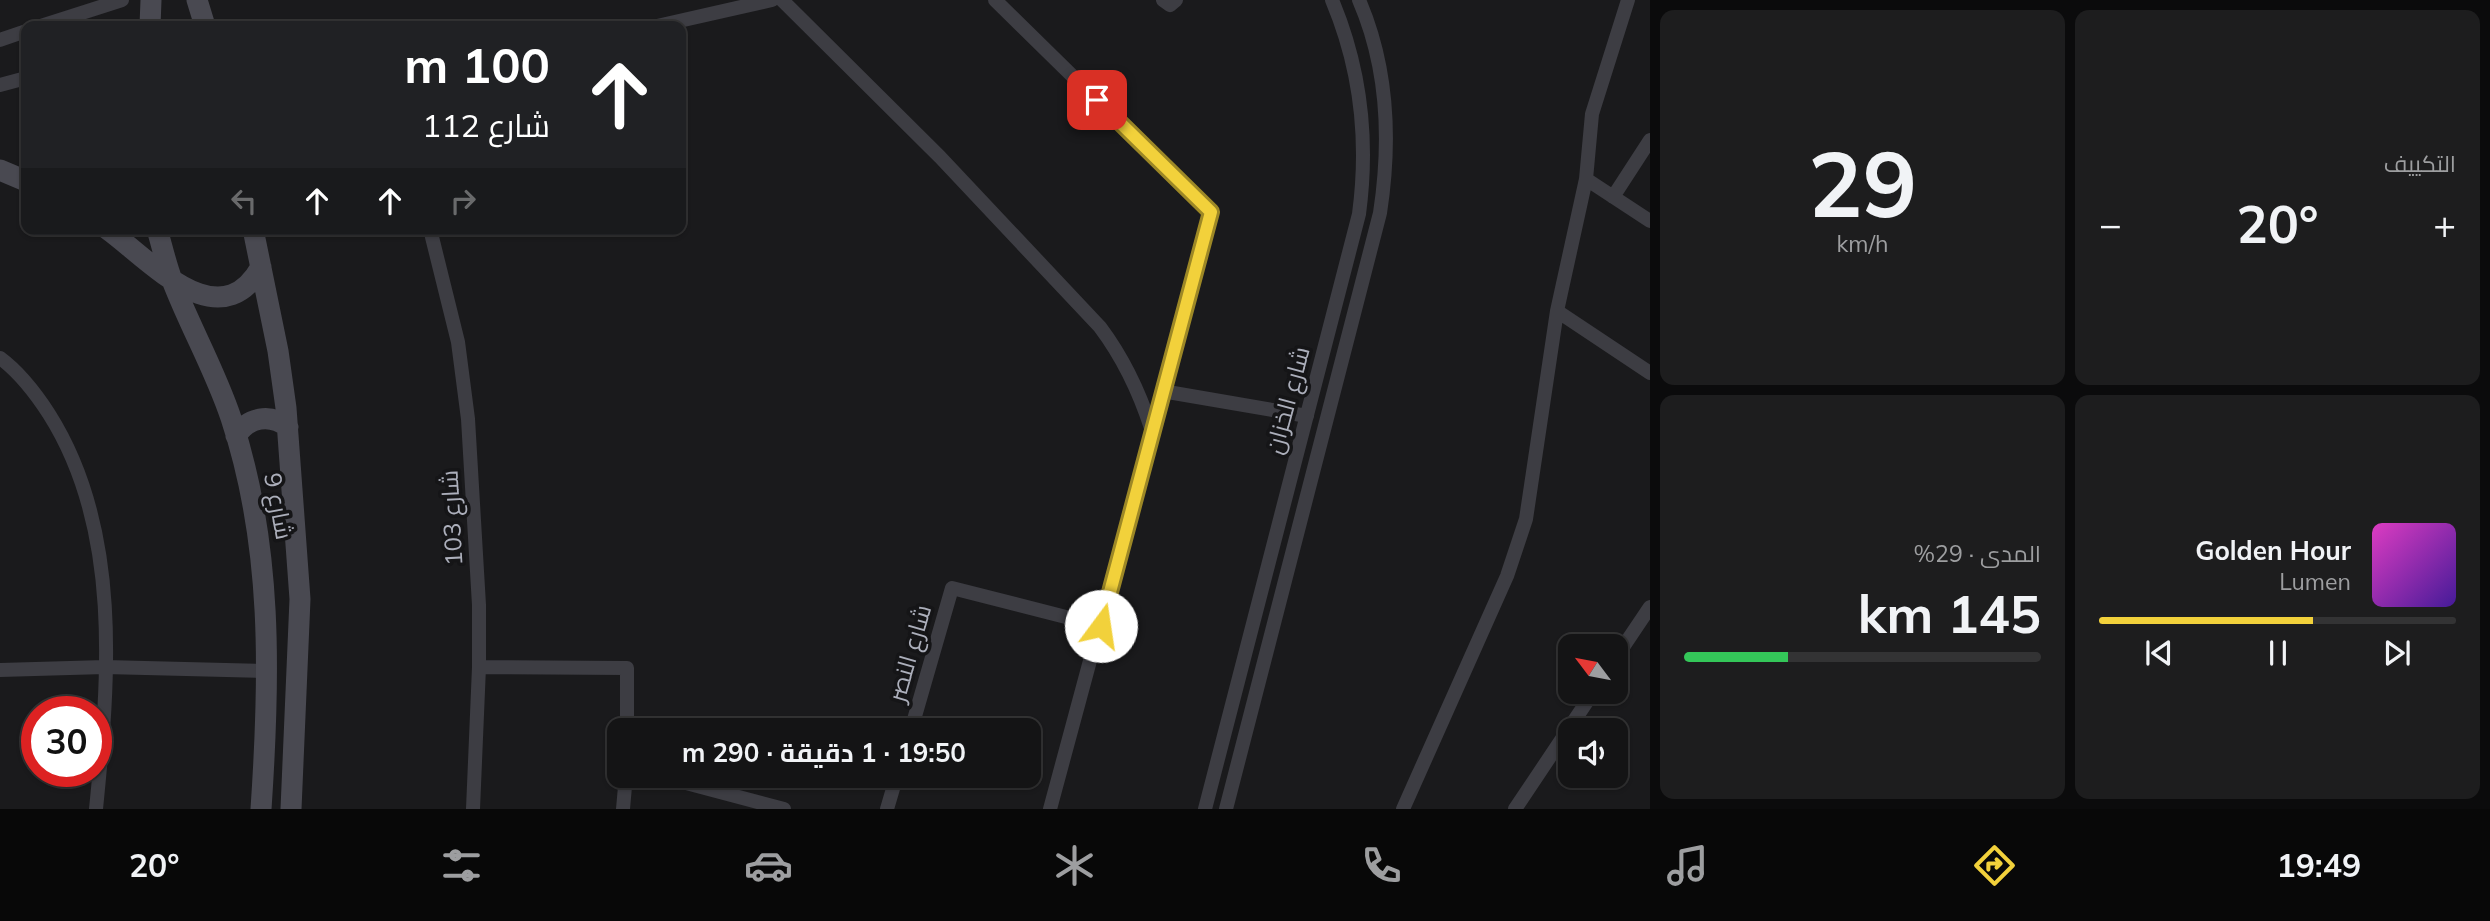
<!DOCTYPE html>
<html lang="ar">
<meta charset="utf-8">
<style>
body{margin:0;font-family:Mulish,Cairo,sans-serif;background:#1d1d1e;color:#f1f3f6;direction:rtl;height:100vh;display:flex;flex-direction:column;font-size:26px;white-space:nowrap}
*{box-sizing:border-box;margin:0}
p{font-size:23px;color:#9d9ea0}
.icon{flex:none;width:38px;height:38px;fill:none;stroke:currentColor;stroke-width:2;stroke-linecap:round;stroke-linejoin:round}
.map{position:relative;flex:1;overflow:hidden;direction:ltr}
.drawer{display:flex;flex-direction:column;gap:10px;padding:10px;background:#0b0b0c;width:840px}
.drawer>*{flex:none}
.top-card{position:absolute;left:21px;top:21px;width:665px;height:214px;border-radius:14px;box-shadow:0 2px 5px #0004,0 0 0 2px #333334;direction:rtl;background:#202124;color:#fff;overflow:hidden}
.needle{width:46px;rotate:302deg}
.controls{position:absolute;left:1558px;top:634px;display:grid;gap:14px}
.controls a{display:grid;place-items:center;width:70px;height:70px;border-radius:14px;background:#141415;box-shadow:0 2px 5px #0004,0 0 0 2px #333334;font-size:35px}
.speed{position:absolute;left:21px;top:696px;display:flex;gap:14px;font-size:35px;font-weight:700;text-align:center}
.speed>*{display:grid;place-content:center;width:91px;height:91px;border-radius:50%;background:#141415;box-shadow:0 2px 5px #0004,0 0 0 2px #333334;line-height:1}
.speed .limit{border:10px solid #d22;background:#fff;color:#111}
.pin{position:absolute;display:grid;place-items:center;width:60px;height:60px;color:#fff;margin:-30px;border-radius:14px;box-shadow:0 4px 10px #0006}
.me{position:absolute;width:77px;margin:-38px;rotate:14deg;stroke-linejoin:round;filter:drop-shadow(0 0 5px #0008)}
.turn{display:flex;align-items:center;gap:24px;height:147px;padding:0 21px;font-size:32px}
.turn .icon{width:91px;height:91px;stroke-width:2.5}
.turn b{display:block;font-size:49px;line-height:60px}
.lanes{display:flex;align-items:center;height:66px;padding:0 21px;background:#0003;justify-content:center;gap:35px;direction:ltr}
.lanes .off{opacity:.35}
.big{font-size:52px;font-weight:700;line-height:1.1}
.drawer .widget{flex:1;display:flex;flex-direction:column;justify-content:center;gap:10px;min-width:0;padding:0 24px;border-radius:14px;background:#1d1d1e}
.drawer .dial{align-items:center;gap:0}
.dial b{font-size:91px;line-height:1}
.song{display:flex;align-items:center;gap:21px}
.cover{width:84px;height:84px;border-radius:10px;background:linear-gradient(135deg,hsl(310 70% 55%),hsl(260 70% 35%))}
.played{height:7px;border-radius:4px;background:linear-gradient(90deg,#f2d13b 60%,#333334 60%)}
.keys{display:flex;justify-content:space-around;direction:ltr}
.heat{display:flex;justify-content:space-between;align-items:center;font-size:38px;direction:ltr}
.charge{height:10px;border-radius:5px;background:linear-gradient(90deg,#34c759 29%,#333334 0)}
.drawer .tiles{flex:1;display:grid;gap:10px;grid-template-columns:repeat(2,1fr)}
.trip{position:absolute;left:607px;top:718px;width:434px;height:70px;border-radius:14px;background:#141415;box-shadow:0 2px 5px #0004,0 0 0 2px #333334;font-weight:700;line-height:70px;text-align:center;direction:rtl}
.tab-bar{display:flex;height:112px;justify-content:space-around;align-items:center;background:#080808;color:#9d9ea0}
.tab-bar .icon{width:49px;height:49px}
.tab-bar .selected{color:#f2d13b}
.tab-bar b{font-size:32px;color:#f1f3f6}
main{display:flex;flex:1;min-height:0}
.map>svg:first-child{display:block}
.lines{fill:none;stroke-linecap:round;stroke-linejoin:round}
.street{stroke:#3d3d43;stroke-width:14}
.secondary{stroke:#494951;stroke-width:21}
.route-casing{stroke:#9d8826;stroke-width:18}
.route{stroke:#f2d13b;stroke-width:12}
.labels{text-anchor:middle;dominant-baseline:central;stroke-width:7;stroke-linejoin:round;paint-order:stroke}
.street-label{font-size:24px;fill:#acafbb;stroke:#151517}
</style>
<main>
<section class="drawer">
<div class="tiles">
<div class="widget"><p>التكييف</p>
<div class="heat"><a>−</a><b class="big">20°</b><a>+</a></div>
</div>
<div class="widget dial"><b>29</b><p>km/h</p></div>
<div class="widget">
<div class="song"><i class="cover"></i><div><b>Golden Hour</b><p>Lumen</p></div></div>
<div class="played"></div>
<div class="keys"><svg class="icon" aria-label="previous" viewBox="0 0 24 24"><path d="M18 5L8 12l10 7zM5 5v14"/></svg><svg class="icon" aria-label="pause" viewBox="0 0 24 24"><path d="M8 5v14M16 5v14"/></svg><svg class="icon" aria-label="next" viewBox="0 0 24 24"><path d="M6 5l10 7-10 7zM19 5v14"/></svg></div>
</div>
<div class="widget"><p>المدى · 29%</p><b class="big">145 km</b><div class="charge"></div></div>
</div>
</section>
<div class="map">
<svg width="1650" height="809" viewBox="0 0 1650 809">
<rect width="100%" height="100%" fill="#1a1a1c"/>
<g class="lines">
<path class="street" d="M782,0l158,157 160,170c24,32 39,64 51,101
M995,0l216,212 -161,597
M1163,0l7,5 6,-5
M41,26l81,-26
M657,26l115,-26
M0,40l26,-9
M0,85l26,-7
M1586,179l64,42
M1613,197l37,-57
M430,229l28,113 10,77 11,186v62l-6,142
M1557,311l93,62
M0,358c19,14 36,36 49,56 73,115 60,265 47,395
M1162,391l145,25
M1615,659l35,-52
M479,667l148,1v62
M0,670l105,-3 162,4
M911,730l41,-142 149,38
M656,775l128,34
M623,809l3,-34
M887,809l10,-34
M1205,809l154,-595c10,-75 2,-145 -27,-214
M1226,809l154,-596c11,-72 8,-146 -21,-213
M1403,809l104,-233 19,-57 31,-208 29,-132 6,-65 36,-114
M1515,809l79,-118"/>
<path class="secondary" d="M197,0l8,26
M150,26l1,-26
M0,170l26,11
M107,229c42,30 112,112 154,38
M157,229c5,17 9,35 15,51 18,47 43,90 59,138 42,127 39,259 30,391
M253,229l25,122 8,57 14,191 -9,210
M236,436c12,-19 34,-23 52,-9"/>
</g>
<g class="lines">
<g class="route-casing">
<path id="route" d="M1097,100l114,112 -110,414"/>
</g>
<use href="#route" class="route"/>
</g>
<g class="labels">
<g class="street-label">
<text transform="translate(1287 400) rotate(-75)">شارع الخزان</text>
<text transform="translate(279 506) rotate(79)">شارع 9</text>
<text transform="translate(451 518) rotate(-93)">شارع 103</text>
<text transform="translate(909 653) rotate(-74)">شارع النصر</text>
</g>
</g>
</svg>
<div class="controls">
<a><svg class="needle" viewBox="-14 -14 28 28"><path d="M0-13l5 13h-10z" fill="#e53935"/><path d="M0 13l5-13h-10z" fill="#9d9ea0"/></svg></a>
<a><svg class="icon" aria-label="sound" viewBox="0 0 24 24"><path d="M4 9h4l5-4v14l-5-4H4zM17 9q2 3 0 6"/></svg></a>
</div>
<div class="speed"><div class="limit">30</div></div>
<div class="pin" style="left:1097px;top:100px;background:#d93025"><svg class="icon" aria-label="arrive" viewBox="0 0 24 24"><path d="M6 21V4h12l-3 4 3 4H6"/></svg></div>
<svg class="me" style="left:1101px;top:626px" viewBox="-20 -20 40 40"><circle r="19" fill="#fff"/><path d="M0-13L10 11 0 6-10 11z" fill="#f2d13b"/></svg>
<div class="trip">19:50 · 1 دقيقة · 290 m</div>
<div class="top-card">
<div class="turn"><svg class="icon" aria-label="ahead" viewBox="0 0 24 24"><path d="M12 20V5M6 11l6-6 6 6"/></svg><div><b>100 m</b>شارع 112</div></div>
<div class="lanes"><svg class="icon off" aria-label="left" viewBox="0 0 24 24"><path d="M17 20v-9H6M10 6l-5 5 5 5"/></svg><svg class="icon" aria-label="ahead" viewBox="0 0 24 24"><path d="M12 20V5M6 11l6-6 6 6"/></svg><svg class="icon" aria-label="ahead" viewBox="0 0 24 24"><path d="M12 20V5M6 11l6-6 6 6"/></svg><svg class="icon off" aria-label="right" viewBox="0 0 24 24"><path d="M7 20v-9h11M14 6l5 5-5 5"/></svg></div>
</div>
</div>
</main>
<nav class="tab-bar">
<b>19:49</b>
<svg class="icon selected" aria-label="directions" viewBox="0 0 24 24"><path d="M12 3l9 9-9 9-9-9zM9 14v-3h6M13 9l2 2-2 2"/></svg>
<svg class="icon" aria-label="music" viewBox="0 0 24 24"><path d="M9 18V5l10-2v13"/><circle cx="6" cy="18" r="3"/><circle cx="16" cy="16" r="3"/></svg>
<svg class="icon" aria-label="phone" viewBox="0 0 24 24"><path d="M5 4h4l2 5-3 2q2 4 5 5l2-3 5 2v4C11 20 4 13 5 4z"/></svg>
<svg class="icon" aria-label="climate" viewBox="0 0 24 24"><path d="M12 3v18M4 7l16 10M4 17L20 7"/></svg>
<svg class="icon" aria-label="car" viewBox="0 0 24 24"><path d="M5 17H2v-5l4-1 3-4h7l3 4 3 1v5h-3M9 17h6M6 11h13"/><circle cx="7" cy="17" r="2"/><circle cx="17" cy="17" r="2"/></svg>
<svg class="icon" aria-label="filters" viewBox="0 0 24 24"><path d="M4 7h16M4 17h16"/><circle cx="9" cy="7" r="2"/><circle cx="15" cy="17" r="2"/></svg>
<b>20°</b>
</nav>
